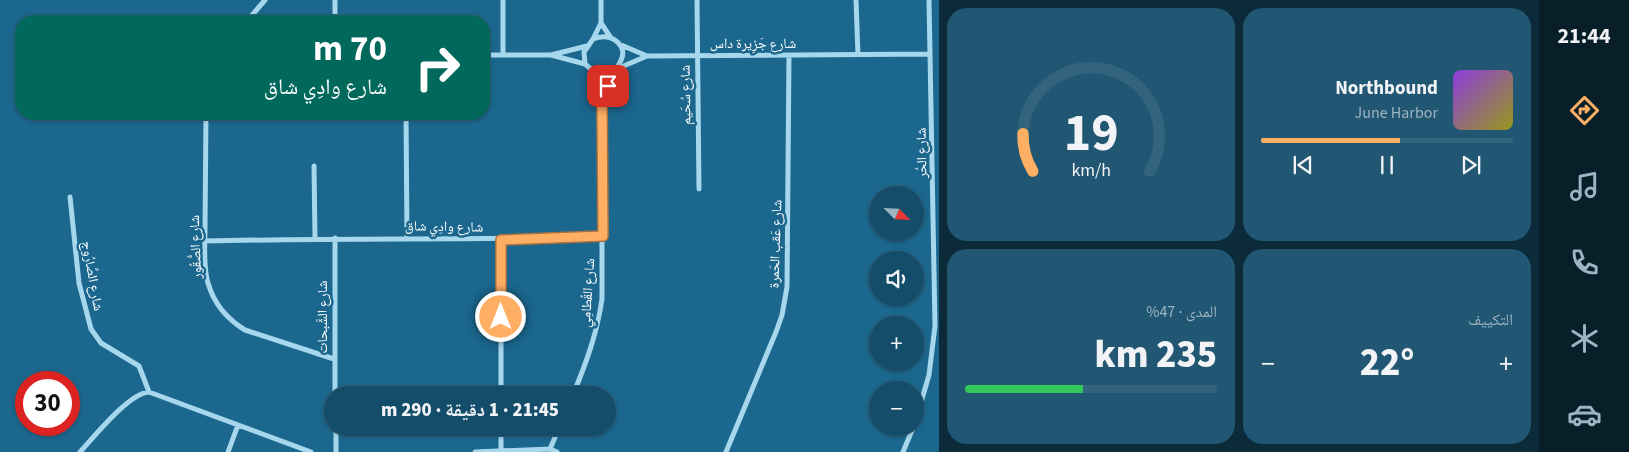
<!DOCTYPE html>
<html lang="ar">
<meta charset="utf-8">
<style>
body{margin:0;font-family:"Source Sans 3","Noto Naskh Arabic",sans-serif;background:#215772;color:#f1f3f6;direction:rtl;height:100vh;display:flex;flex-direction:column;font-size:19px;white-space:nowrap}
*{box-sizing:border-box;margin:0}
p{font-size:16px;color:#9db4c1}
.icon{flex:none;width:28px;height:28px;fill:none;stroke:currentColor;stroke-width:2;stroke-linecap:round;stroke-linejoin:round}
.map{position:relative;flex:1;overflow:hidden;direction:ltr}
.sheet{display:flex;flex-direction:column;gap:8px;padding:8px;background:#0b2a3a;width:600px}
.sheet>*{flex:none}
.top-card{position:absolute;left:15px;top:15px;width:475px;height:105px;border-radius:20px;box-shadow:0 1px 4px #0004,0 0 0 1px #33647e;direction:rtl;background:#00695c;color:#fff;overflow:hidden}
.needle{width:32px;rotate:114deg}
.buttons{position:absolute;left:869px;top:186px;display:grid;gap:10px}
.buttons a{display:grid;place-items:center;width:55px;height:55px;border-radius:50%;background:#144d6a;box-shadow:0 1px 4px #0004,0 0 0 1px #33647e;font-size:25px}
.speed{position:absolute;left:15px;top:371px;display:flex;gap:10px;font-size:25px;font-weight:700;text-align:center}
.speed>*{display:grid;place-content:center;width:65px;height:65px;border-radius:50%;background:#144d6a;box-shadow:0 1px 4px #0004,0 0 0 1px #33647e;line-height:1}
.speed .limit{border:8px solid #d22;background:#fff;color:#111}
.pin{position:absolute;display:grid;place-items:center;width:42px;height:42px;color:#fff;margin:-21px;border-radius:10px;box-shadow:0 2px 8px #0006}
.me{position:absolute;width:55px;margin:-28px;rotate:0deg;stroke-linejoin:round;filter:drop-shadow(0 0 4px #0008)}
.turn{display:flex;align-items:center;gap:18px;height:105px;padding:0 20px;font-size:22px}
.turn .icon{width:65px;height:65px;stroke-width:2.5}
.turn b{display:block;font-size:35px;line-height:42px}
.big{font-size:38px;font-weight:800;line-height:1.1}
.sheet .card{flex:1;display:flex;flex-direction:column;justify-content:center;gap:8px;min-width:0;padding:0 18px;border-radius:20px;background:#215772}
.sheet .dial{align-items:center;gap:0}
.dial svg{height:130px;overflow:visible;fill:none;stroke:#33647e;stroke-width:7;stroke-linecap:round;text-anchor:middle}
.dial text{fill:#f1f3f6;stroke:none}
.song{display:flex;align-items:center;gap:15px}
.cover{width:60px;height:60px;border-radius:8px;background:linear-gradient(135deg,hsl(270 70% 55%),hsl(60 70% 35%))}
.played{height:5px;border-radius:2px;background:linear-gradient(90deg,#ffaf64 55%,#33647e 55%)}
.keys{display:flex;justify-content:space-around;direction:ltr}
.heat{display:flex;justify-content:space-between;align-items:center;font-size:28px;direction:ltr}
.charge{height:8px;border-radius:4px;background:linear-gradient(90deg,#34c759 47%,#33647e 0)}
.sheet .tiles{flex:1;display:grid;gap:8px;grid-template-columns:repeat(2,1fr)}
.trip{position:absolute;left:324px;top:386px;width:292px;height:50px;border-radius:25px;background:#144d6a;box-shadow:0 1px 4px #0004,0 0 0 1px #33647e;font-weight:800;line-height:50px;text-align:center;direction:rtl}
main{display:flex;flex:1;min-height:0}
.menu{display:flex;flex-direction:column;width:90px;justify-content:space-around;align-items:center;background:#081f2a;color:#9db4c1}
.menu .icon{width:35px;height:35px}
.menu .current{color:#ffaf64}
.menu b{font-size:22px;color:#f1f3f6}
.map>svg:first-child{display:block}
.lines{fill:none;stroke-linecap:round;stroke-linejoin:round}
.minor{stroke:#a7d7ed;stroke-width:5}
.route-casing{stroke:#a67241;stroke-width:12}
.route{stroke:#ffaf64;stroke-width:9}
.labels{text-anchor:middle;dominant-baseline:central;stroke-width:5;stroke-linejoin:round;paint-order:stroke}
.street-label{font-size:14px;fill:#fff;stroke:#1b678d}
</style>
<main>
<nav class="menu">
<b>21:44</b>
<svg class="icon current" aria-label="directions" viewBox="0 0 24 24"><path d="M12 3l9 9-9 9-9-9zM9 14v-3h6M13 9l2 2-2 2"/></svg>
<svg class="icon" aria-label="music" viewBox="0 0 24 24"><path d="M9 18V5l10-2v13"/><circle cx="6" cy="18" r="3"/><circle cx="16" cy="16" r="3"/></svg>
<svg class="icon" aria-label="phone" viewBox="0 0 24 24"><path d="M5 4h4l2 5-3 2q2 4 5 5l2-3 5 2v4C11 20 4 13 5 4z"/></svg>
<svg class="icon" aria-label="climate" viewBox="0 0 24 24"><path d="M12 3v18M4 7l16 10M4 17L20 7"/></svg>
<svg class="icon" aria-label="car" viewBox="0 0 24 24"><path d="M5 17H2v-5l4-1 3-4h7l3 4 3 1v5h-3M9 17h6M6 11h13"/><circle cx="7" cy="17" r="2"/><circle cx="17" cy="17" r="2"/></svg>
</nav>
<section class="sheet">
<div class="tiles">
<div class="card">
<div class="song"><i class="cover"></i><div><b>Northbound</b><p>June Harbor</p></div></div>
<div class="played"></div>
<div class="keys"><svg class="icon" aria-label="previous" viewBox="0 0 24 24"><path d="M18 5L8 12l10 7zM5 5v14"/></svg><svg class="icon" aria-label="pause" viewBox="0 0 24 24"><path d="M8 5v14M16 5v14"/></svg><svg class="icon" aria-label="next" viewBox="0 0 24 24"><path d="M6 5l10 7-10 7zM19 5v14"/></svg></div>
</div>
<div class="card dial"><svg viewBox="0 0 100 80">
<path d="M14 69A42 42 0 1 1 86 69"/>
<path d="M14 69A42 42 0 0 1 8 46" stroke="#ffaf64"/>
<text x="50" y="56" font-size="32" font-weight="700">19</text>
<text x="50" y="72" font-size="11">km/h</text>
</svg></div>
<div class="card"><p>التكييف</p>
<div class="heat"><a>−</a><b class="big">22°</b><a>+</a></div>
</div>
<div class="card"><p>المدى · 47%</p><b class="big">235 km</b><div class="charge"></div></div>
</div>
</section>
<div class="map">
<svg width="939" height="452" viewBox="0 0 939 452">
<rect width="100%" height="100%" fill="#1b678d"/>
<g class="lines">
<path class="minor" d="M335,0v21
M697,0l2,189
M856,0l2,55
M247,21l18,-21
M601,23l10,15
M593,39l8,-16v-23
M619,44l28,12
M484,55h67l36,-9
M503,55v-55
M551,55l34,9
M619,68l28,-12 283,-2
M602,99c4,-8 6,-18 11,-25 7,-11 17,-23 2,-34 -7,-5 -14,-4 -22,-1l-9,13 1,12 13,11 15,-2
M206,114c0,38 -1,77 -1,115 0,17 -2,39 3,54 6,21 19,36 37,47l89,29
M406,114l1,124
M314,166l1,72
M70,197l9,86 12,46 10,14 38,23 10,26
M335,238v157
M205,241c133,-3 265,-1 398,-4
M501,395v-156
M573,395c13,-32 24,-61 29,-96v-200l-9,-26
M915,423l14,-48 6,-49 -6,-326
M336,428v24
M550,449l9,-21
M501,450v-22
M80,452c14,-15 49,-59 69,-60l162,60
M228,452l10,-27
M475,452l75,-3 7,3
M726,452l50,-120 6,-17 5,-28 2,-232
M903,452l10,-24"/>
</g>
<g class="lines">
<g class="route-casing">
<path id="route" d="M501,317v-77l102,-4 -1,-137 6,-13"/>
</g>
<use href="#route" class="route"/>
</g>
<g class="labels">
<g class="street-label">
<text x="753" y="44">شارع جَزِيرة داس</text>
<text transform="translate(686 95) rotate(-91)">شارع سُحَيم</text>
<text transform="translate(922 153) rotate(-91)">شارع الحُر</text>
<text transform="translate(444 227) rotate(1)">شارع وادِي شاق</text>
<text transform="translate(776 244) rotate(-88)">شارع عَقب الحَمرة</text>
<text transform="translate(196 247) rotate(-92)">شارع الصُّقُور</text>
<text transform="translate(92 276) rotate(80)">شارع الصَّارُوج</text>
<text transform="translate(588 293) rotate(-86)">شارع القُطامِي</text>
<text transform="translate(323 317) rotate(-90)">شارع الشَّبحات</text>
</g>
</g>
</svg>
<div class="buttons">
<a><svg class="needle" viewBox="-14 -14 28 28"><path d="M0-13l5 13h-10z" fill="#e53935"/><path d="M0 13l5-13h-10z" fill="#9db4c1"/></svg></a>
<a><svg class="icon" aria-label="sound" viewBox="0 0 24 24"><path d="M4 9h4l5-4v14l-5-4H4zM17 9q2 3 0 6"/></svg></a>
<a>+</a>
<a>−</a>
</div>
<div class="speed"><div class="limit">30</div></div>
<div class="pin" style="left:608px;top:86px;background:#d93025"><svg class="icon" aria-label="arrive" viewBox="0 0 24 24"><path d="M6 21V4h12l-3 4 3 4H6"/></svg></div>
<svg class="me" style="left:501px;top:317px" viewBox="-20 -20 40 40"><circle r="17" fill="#ffaf64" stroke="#fff" stroke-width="3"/><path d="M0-11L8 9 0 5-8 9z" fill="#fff"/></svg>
<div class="trip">21:45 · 1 دقيقة · 290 m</div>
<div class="top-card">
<div class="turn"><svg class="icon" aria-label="right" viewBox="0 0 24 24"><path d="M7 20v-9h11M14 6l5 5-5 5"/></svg><div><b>70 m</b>شارع وادِي شاق</div></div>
</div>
</div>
</main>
